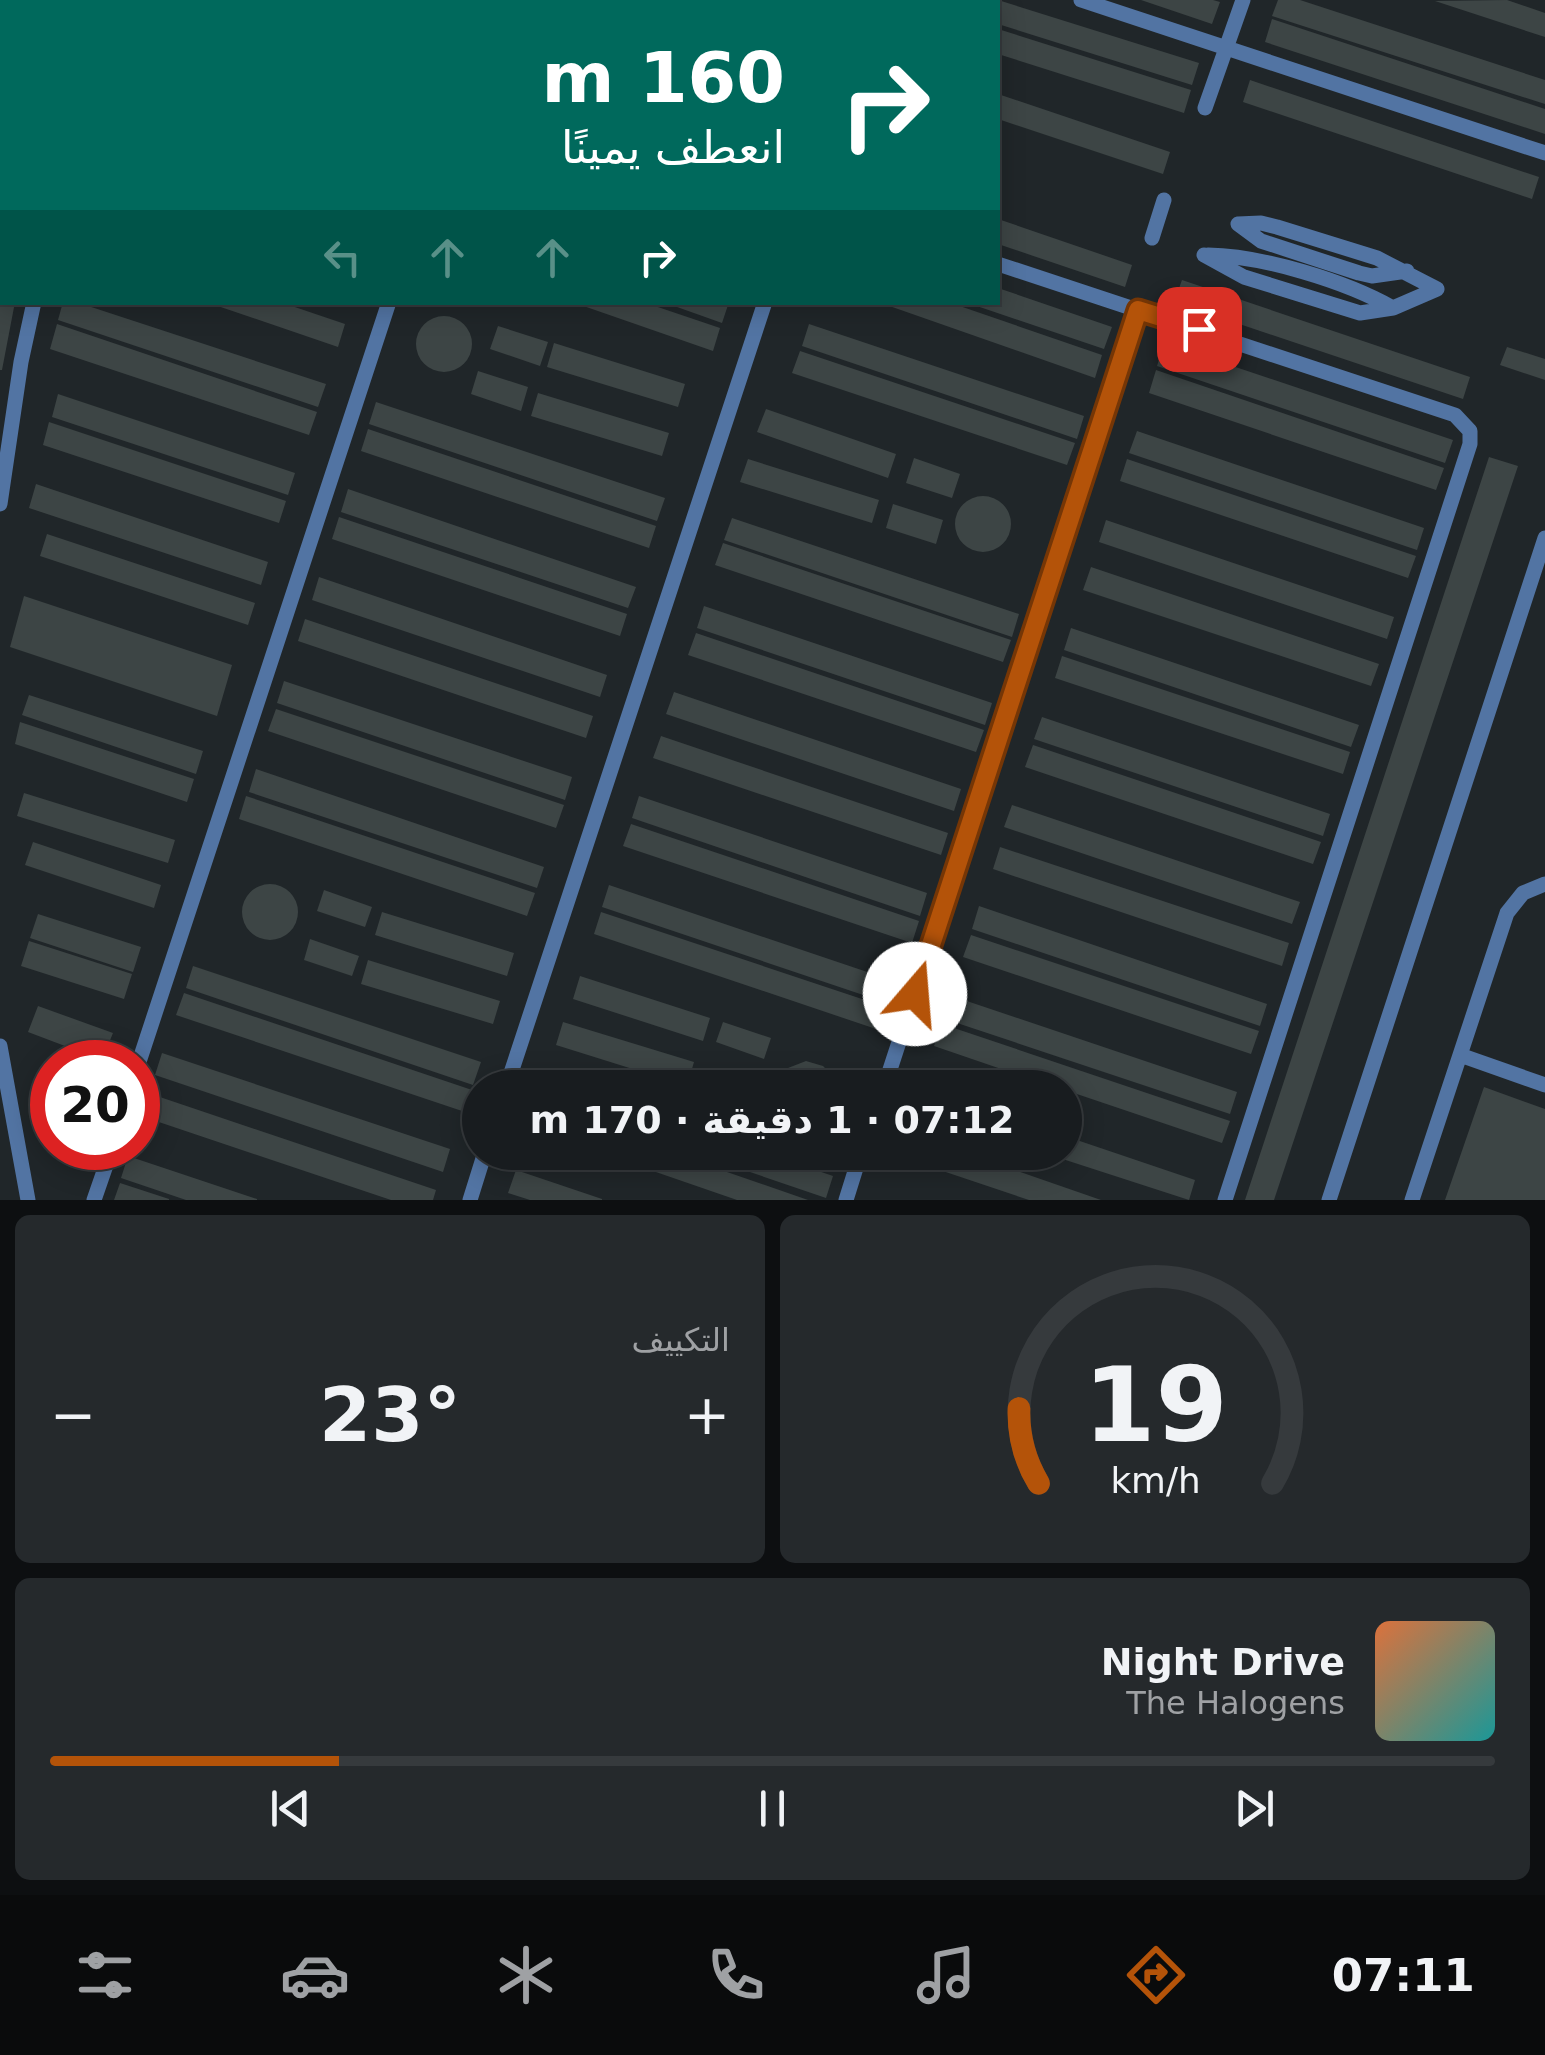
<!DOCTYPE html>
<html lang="ar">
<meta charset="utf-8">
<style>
body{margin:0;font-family:"DejaVu Sans",Cairo,sans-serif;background:#25292c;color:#f1f3f6;direction:rtl;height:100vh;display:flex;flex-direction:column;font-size:38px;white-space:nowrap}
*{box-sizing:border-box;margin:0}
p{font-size:32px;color:#9fa1a4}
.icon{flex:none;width:55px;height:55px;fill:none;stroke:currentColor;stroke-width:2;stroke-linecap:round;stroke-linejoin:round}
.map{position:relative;height:1200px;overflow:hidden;direction:ltr}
.details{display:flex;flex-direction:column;gap:15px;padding:15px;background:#0d0f11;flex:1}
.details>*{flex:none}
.banner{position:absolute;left:0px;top:0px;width:1000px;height:305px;box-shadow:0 5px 25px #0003,0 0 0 2px #363a3d;direction:rtl;background:#00695c;color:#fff;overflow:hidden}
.speed{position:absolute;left:30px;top:1040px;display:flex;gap:20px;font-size:50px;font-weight:700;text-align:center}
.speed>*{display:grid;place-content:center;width:130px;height:130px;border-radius:50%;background:#181c1f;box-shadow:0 5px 25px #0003,0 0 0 2px #363a3d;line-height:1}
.speed .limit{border:15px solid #d22;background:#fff;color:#111}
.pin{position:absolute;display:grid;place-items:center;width:85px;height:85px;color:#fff;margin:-42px;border-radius:20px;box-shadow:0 5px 15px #0006}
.me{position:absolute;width:110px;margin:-55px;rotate:18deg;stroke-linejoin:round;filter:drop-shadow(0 0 8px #0008)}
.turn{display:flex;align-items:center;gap:35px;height:210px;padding:0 50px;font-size:45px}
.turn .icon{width:130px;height:130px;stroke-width:2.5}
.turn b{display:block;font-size:70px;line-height:85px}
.lanes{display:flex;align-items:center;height:95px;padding:0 50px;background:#0003;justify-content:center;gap:50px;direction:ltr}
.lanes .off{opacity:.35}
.big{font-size:75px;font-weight:600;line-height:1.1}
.details .widget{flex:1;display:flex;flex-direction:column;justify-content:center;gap:15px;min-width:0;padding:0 35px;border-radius:15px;background:#25292c}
.details .dial{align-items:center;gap:0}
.dial svg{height:260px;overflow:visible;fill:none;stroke:#363a3d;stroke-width:7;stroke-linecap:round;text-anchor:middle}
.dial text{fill:#f1f3f6;stroke:none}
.song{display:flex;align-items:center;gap:30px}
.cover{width:120px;height:120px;border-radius:15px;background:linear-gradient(135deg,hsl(20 70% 55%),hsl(180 70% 35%))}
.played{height:10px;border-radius:5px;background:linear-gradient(90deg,#b45309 20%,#363a3d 20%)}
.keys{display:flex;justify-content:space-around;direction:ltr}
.heat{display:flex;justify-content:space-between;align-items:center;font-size:55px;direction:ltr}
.details .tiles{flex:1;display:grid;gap:15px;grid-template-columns:1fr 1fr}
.widget:last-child{grid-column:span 2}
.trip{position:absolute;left:462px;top:1070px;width:620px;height:100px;border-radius:50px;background:#181c1f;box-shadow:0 5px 25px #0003,0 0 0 2px #363a3d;font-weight:600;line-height:100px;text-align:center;direction:rtl}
.tab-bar{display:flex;height:160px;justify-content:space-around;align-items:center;background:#0a0b0c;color:#9fa1a4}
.tab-bar .icon{width:70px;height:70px}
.tab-bar .current{color:#b45309}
.tab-bar b{font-size:45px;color:#f1f3f6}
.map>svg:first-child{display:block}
.building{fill:#3d4545}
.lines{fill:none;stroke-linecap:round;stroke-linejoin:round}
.service{stroke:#5274a3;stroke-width:15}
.route-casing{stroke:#753606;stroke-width:25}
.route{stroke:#b45309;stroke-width:18}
</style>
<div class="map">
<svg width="1545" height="1200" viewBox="0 0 1545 1200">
<rect width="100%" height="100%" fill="#202629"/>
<path class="building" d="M998,0l201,63 -7,22 -194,-61z
M1141,0h72l7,2 -8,22z
M1278,0h22l245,80v24l-273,-88z
M1507,0l38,13v24l-110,-36z
M1272,19l273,90v25l-280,-92z
M998,29l193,61 -7,23 -186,-59z
M1250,80l289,97 -7,22 -289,-97z
M998,94l172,58 -7,22 -165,-55z
M998,219l134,46 -7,22 -127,-43z
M1182,280l288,97 -7,22 -289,-97z
M998,288l114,39 -8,22 -136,-46 30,-1z
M0,302h15l-13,68h-2z
M63,302h13l250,82 -8,23 -260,-87z
M206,302h74l65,22 -7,23z
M572,302h71l77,26 -7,23z
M663,302h66l-7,21z
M878,302h70l154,53 -7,23z
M416 344a28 28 0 1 1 56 0a28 28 0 1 1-56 0Z
M57,324l260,88 -8,23 -259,-86z
M809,324l275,92 -7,23 -275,-93z
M498,326l50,16 -8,24 -50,-17z
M554,343l131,41 -7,23 -131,-40z
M1164,343l289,97 -8,23 -288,-97z
M1507,347l38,12v21l-45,-15z
M800,351l275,92 -8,22 -275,-92z
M1156,370l288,98 -8,22 -287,-97z
M478,371l50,16 -7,24 -50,-17z
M538,393l131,40 -7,23 -131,-40z
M58,394l237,79 -7,22 -236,-78z
M376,402l289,96 -8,23 -288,-97z
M766,409l130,45 -8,24 -131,-46z
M49,422l237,79 -7,22 -236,-78z
M368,429l288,97 -7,22 -288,-97z
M1137,431l287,97 -7,22 -288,-97z
M1489,457l29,9 -244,734h-29z
M914,458l46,16 -8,24 -46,-15z
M748,459l131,41 -7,23 -132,-41z
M1127,459l289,97 -8,22 -288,-97z
M36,484l232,78 -7,23 -232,-77z
M348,489l288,98 -8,21 -287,-96z
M955 524a28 28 0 1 1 56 0a28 28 0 1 1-56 0Z
M893,504l50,16 -7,24 -50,-16z
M339,517l288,97 -7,22 -288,-97z
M732,518l287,96 -7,23 -288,-97z
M1106,520l288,97 -7,22 -288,-97z
M47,534l208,69 -7,22 -208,-69z
M723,543l288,97 -8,22 -288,-97z
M1091,567l288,97 -8,22 -288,-96z
M319,577l288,98 -7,22 -288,-97z
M24,596l208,69 -15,51 -207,-69z
M704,606l288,97 -7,22 -288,-97z
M305,619l288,97 -7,22 -288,-97z
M1071,628l288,97 -8,22 -287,-97z
M696,633l288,97 -8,22 -288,-97z
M1062,656l288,96 -7,22 -288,-96z
M284,681l288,96 -7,23 -288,-97z
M674,692l287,97 -7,22 -288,-97z
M29,695l174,56 -7,23 -174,-59z
M276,709l288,96 -8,23 -288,-97z
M1042,717l288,97 -7,22 -289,-97z
M20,722l174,57 -7,23 -172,-58z
M661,736l287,97 -7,22 -288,-97z
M1033,745l288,97 -8,22 -288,-97z
M256,769l288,98 -7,21 -288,-96z
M24,793l151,47 -7,23 -151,-47z
M246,796l289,97 -8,23 -288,-97z
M639,796l288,97 -7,23 -288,-98z
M1012,805l288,97 -8,22 -288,-97z
M631,824l288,97 -7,22 -289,-97z
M33,842l128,43 -7,23 -129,-43z
M1000,847l289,96 -7,23 -289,-97z
M242 912a28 28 0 1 1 56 0a28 28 0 1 1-56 0Z
M609,885l288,97 -7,22 -288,-97z
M324,890l48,17 -7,20 -48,-16z
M979,906l288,98 -7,22 -288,-97z
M382,912l132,41 -7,23 -132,-41z
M601,912l288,96 -7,23 -288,-97z
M38,914l103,33 -8,25 -103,-34z
M971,935l288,96 -8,23 -288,-97z
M310,939l49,17 -7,20 -48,-16z
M29,941l103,33 -8,25 -103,-33z
M368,960l132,41 -7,23 -132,-40z
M193,966l288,96 -8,23 -287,-97z
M580,976l130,42 -7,23 -130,-42z
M184,993l288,97 -7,22 -289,-97z
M949,995l288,97 -7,22 -288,-96z
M38,1006l75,27 -11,27 -74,-28z
M563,1022l131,40 -7,24 -131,-41z
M723,1022l48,16 -7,21 -48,-17z
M942,1024l288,97 -8,22 -157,-53v-2h-8l-123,-42z
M162,1053l288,96 -7,23 -288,-97z
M806,1061l17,5 7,7 4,15h-56l10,-20z
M49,1062l3,1v26l-12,-4z
M707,1068l49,17 -2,3h-53z
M1484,1087l61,22v91h-100z
M148,1093l288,97 -3,10h-42l-250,-84z
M1065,1136l130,44 -6,20 -145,-47 21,-1z
M598,1152h71l139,48h-71z
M691,1152h72l70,24 -7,22z
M899,1152h64l138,48h-72l-131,-44z
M128,1156l129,43v1h-71l-65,-22z
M516,1170l86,29v1h-72l-22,-7z
M120,1183l49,16v1h-55z"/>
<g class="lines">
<path class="service" d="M226,0l4,2
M498,0l7,2
M1081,0l464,153
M863,2l1,-2
M1205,108l38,-108
M1238,224l23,-1 16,4 100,31 60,31
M1238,224l23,17 98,32 13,3 35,-5
M1152,238l12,-38
M1204,255l40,22 116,36 33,-5 44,-19
M1208,255c55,1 137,26 185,53
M998,264l457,151 15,16v13l-245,756
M0,504l21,-142 13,-60
M0,1046l28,154
M1460,1055l85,30
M138,1065l251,-763
M506,1088l259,-786
M884,1088l254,-778
M94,1200l18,-52
M470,1200l15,-48
M846,1200l15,-48
M1329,1200l216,-662
M1412,1200l95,-287 16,-20 22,-9"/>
</g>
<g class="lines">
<g class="route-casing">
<path id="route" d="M915,994l223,-684 61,19"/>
</g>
<use href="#route" class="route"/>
</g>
</svg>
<div class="speed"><div class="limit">20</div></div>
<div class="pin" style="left:1199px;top:329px;background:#d93025"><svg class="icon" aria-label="arrive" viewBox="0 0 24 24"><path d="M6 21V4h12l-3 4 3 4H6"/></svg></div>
<svg class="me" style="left:915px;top:994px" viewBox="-20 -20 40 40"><circle r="19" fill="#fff"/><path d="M0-13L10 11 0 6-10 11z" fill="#b45309"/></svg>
<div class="trip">07:12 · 1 دقيقة · 170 m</div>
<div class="banner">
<div class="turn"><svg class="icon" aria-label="right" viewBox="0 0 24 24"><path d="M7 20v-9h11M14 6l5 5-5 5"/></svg><div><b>160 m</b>انعطف يمينًا</div></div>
<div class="lanes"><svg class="icon off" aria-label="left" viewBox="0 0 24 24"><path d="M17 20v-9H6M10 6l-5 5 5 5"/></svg><svg class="icon off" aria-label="ahead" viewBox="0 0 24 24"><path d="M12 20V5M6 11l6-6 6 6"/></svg><svg class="icon off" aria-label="ahead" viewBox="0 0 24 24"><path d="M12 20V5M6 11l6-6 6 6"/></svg><svg class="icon" aria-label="right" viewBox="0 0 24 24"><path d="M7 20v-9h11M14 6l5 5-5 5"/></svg></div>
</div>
</div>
<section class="details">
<div class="tiles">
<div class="widget dial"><svg viewBox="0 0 100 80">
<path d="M14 69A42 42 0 1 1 86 69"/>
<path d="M14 69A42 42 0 0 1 8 46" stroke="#b45309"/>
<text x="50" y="56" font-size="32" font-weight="700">19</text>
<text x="50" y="72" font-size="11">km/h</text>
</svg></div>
<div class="widget"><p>التكييف</p>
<div class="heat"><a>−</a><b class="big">23°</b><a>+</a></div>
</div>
<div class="widget">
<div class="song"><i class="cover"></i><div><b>Night Drive</b><p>The Halogens</p></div></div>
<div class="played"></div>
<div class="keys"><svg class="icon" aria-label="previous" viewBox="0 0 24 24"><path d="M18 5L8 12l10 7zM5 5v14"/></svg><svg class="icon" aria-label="pause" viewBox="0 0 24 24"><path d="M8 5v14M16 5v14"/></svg><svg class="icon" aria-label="next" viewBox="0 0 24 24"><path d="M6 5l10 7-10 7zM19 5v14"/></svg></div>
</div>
</div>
</section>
<nav class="tab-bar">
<b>07:11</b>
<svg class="icon current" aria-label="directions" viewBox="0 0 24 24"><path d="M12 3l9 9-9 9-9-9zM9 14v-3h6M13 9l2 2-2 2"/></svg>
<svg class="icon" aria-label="music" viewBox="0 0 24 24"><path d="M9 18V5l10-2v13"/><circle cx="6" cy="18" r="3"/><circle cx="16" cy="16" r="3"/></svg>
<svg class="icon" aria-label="phone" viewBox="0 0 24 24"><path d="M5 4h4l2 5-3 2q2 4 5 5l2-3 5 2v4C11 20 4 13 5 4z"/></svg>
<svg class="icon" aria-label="climate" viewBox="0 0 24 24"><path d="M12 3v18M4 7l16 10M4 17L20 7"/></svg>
<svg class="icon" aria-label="car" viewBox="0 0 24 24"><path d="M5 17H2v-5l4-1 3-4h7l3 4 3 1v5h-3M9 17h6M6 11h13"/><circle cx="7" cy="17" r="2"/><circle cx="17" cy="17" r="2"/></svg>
<svg class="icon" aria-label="filters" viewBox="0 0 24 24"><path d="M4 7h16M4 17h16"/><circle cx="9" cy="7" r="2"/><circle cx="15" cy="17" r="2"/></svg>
</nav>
